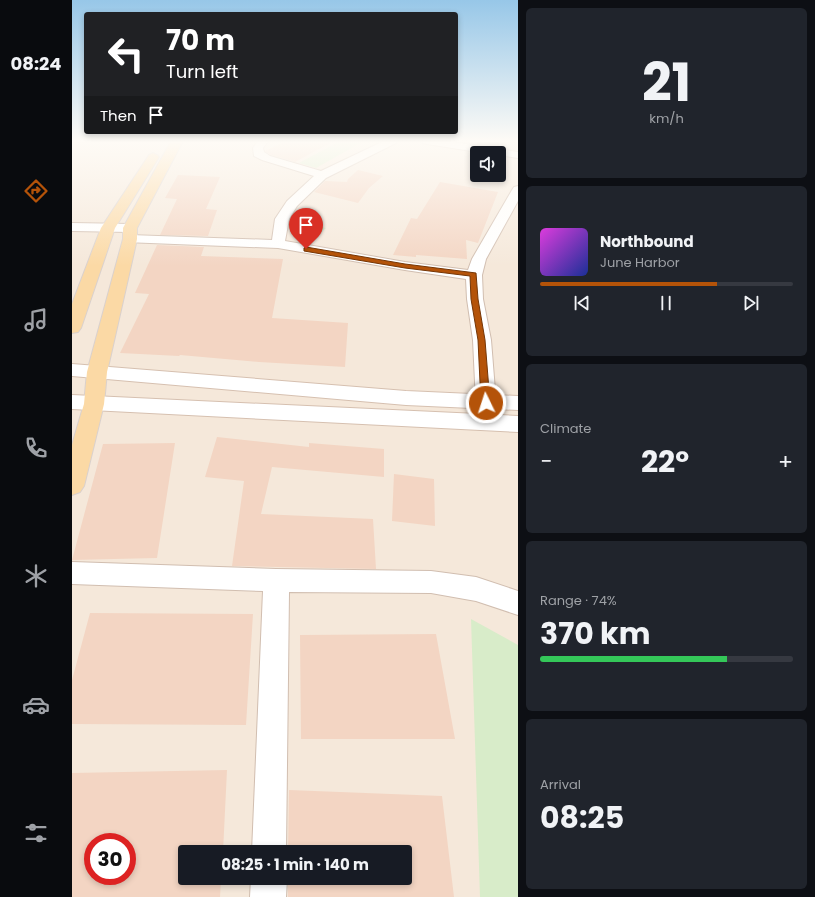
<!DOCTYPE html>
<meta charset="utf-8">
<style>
body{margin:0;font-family:Poppins,sans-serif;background:#20242c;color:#f1f3f6;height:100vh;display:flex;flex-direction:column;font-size:15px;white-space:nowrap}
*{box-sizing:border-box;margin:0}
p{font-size:13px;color:#9ea1a6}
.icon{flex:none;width:22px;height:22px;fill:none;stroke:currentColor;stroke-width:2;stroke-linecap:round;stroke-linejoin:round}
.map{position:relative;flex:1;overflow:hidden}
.side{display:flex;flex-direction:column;gap:8px;padding:8px;background:#0d0f14;width:297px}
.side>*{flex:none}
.top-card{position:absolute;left:12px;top:12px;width:374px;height:122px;border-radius:4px;box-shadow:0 2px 6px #0003;background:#202124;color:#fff;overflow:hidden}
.tools{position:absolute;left:398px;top:146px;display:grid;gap:8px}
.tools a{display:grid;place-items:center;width:36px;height:36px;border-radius:4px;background:#171b24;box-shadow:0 2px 6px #0003;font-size:20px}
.speed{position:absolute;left:12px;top:833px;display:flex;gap:8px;font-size:20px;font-weight:700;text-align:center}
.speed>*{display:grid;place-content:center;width:52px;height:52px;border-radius:50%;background:#171b24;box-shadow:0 2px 6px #0003;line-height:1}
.speed .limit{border:6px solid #d22;background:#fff;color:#111}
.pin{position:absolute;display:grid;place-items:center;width:34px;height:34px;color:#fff;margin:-41px -17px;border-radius:50% 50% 50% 0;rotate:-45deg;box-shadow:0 0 4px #0007}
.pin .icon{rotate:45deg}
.me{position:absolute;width:44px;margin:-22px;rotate:356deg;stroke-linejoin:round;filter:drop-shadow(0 0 3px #0008)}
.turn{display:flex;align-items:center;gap:14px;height:84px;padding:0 16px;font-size:18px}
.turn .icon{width:52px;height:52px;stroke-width:2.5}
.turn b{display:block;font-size:28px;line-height:34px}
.then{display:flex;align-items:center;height:38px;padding:0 16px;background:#0003;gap:8px;font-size:15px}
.big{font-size:30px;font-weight:700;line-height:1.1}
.side .tile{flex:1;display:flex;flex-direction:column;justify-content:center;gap:6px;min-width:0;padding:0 14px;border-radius:6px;background:#20242c}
.side .dial{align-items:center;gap:0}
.dial b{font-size:52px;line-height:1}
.song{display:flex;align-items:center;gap:12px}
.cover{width:48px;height:48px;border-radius:6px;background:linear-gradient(135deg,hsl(300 70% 55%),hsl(230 70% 35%))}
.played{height:4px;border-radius:2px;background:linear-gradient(90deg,#b45309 70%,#363941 70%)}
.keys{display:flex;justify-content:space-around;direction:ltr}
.heat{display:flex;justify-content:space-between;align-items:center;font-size:22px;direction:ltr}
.charge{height:6px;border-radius:3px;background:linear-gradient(90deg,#34c759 74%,#363941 0)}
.trip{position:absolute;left:106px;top:845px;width:234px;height:40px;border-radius:4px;background:#171b24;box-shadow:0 2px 6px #0003;font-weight:700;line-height:40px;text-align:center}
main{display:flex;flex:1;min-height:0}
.tab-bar{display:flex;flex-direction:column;width:72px;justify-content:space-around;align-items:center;background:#090b0e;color:#9ea1a6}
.tab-bar .icon{width:28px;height:28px}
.tab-bar .on{color:#b45309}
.tab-bar b{font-size:18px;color:#f1f3f6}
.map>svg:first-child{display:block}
.residential{fill:#f5e8da;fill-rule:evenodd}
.green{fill:#d8ecc9}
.building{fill:#f3d5c3;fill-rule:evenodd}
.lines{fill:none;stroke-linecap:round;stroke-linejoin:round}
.street-casing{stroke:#d1beb0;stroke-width:2}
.secondary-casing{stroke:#d6c0b0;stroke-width:2}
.primary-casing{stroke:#dad1cd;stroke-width:2}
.street{fill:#fff;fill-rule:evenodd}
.secondary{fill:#fff;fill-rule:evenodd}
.primary{fill:#fbd9a5;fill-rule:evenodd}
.route{fill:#b45309;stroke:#753606}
</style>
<main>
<nav class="tab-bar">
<b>08:24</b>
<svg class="icon on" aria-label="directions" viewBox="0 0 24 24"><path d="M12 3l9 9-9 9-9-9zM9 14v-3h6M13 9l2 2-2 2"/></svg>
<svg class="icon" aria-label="music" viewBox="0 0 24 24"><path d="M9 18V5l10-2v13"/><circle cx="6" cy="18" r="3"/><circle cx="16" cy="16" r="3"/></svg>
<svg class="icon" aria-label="phone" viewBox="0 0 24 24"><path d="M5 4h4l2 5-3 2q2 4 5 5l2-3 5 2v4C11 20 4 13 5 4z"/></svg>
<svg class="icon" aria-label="climate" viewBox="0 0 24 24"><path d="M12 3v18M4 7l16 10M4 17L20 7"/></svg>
<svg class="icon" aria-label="car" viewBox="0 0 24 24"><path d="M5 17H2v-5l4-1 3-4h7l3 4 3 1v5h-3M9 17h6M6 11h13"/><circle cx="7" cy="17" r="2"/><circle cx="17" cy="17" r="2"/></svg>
<svg class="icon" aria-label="filters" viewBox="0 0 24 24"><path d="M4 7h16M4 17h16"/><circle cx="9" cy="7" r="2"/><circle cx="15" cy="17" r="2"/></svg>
</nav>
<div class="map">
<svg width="446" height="897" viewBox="0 0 446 897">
<rect width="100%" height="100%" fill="#fdf6ec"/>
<path class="residential" d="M0,141h446v756h-446zM405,153h22v22h-22zM21,842h34v34h-34zM113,852h220v26h-220z"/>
<path class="green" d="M268,141h24l-48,27 -17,-5z
M235,223l19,5 -12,11 -19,-5z
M399,619l47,26v252h-38z"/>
<path class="building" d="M214,141h48l-39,21 -24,-7 -6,-4z
M286,170l25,6 -14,12 -11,15 -44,-11 11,-11 22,1 1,-3z
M106,175l42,2 -14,32 11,1 -9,26 -48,-1 17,-36 -12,-1z
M368,182l58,10 -20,51 -12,-3 1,19 -51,-4v2l-23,-2 18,-37 6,1z
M85,245l47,2 -3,9 82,3 -11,59 76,5 -3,44 -86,-5 -79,-7 -1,1 -59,-3 29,-59 -14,-1z
M145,437l92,10v-4l75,6v28l-112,-10 -11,47 112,5 3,50 -144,-3 12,-85 -39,-4z
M103,443l-18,115 -85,2 31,-116z
M322,474l40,5 1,47 -43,-5z
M18,613l163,1 -7,111 -174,-1v-44z
M364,634l19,105h-154l-1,-104z
M155,770l-4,82h-38v26h36l-1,19h-148v-124zM21,842h34v34h-34z
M217,790l153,6 12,101h-166v-19h117v-26h-117z"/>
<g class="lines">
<g class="street-casing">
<path id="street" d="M186,141h10l-5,7 1,4 6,4 51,15 63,-30h13l-1,2 -70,35 -29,28 -8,13 -4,22 120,21 63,8 4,-11 40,-69 2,-3 4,-1v15l-32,58 -4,16 1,24 8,41 5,63 -3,5 -7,2 -7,-2 -3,-5 -3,-63 -6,-41 -1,-20 -61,-9 -127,-22 -153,-6 -2,-3 2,-3 5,-1 142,5 3,-21 12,-18 27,-25 -52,-16 -8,-4 -1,-8z
M350,141h25l71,11v6l-19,-3v-2h-15l-57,-9 -4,-1z
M0,223l58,1 5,1 2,3 -2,3 -5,1 -58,-1z
M0,562l204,7 155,2 45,6 42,14v24l-42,-14 -45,-8 -142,-1 -3,260h-34l11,-261 -191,-7z
M179,878h36l-1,19h-36z"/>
</g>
<g class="secondary-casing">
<path id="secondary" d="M0,364l334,27 112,5v14l-112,-5 -334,-29z
M0,395l446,21v16l-446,-23z"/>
</g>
<g class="primary-casing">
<path id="primary" d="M99,141h12l-46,87v11l-30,133 -3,32 -20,82 -4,6 -8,3v-50l12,-41 3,-32 36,-133v-11z
M81,153l4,2 2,2 -44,71 -34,100 -3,4 -6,1v-29l29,-76 48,-73z"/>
</g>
<use href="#street" class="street"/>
<use href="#secondary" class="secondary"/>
<use href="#primary" class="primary"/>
</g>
<linearGradient id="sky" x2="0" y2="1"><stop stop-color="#97c7e8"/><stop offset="0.53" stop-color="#fefbf6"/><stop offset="1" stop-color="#fefbf6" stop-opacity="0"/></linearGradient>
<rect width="446" height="266" fill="url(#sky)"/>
<path class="route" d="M234,247l99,17 71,9 2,26 7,41 5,63 -1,2h-6l-2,-2 -3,-63 -7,-41 -1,-23 -65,-8 -101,-17v-3z"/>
</svg>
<div class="tools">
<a><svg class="icon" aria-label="sound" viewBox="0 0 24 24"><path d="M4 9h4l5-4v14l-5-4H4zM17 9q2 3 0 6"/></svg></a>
</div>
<div class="speed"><div class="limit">30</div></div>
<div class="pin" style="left:234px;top:249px;background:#d93025"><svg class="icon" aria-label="arrive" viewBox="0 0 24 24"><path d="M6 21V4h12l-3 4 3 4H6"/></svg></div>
<svg class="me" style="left:414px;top:403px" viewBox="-20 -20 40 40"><circle r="17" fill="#b45309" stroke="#fff" stroke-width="3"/><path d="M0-11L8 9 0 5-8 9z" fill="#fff"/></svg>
<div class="trip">08:25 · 1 min · 140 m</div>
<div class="top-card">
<div class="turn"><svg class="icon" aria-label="left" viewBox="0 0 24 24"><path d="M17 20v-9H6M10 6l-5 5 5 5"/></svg><div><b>70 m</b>Turn left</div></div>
<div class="then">Then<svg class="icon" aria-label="arrive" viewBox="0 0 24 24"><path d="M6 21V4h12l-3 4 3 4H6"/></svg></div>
</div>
</div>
<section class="side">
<div class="tile dial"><b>21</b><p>km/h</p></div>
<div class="tile">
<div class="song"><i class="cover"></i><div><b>Northbound</b><p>June Harbor</p></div></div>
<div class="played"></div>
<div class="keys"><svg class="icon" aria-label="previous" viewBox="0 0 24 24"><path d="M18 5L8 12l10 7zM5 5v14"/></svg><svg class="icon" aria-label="pause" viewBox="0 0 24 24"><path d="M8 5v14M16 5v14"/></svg><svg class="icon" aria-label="next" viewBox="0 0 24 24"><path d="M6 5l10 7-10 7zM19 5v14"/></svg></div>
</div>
<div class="tile"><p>Climate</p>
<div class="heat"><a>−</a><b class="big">22°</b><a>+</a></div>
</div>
<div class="tile"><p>Range · 74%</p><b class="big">370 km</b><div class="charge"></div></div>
<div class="tile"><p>Arrival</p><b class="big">08:25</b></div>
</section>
</main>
